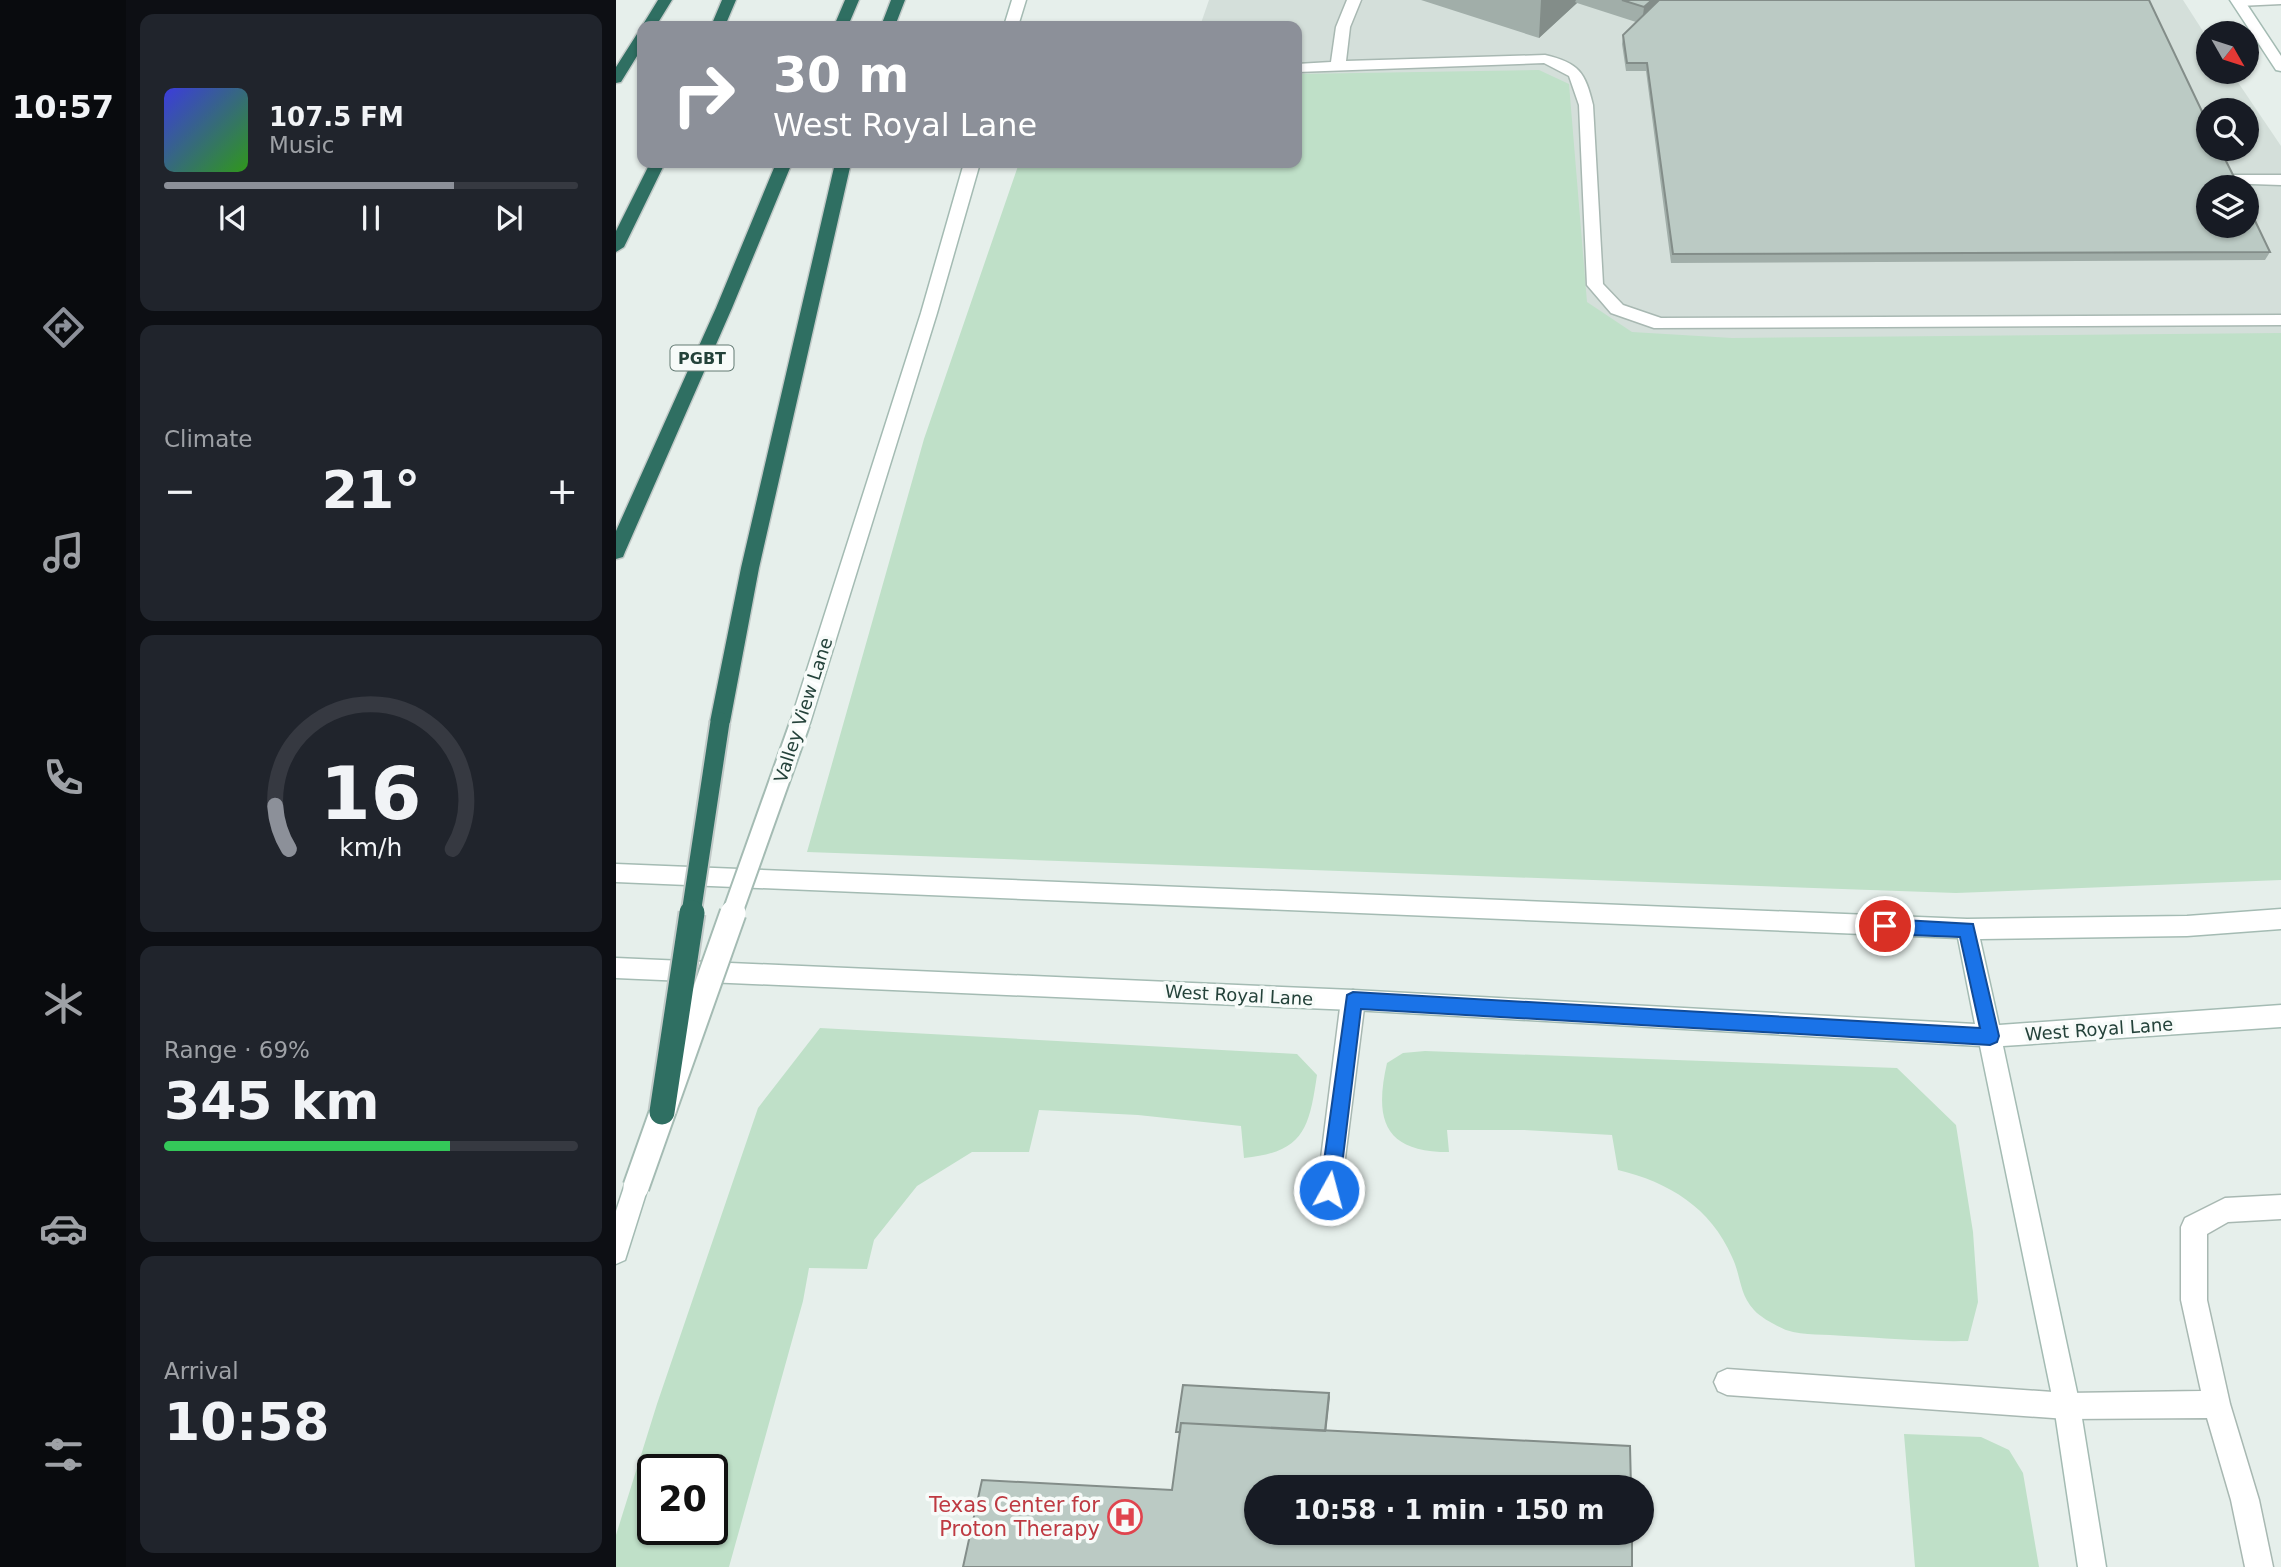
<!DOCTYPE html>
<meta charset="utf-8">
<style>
body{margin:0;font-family:"DejaVu Sans",sans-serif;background:#20242c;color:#f1f3f6;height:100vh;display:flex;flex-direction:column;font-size:26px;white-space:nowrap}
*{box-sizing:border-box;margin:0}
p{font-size:23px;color:#9ea1a6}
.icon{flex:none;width:38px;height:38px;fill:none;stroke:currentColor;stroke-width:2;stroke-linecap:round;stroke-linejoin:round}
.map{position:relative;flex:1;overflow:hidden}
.details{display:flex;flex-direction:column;gap:14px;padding:14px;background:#0d0f14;width:490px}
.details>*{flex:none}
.hud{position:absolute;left:21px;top:21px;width:665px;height:147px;border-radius:14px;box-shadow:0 2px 5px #0004;background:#8c9099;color:#fff;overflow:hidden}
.needle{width:46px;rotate:129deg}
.tools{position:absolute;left:1580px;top:21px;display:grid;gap:14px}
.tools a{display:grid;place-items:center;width:63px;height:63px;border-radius:50%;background:#171b24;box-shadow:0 2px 5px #0004;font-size:35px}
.speed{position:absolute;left:21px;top:1454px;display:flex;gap:14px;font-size:35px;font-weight:700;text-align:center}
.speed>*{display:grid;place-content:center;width:91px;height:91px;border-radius:50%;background:#171b24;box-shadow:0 2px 5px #0004;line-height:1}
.speed .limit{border:4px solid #111;border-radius:10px;background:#fff;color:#111}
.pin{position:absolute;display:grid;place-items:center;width:60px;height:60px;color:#fff;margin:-30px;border:4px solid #fff;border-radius:50%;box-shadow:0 2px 7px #0007}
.me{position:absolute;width:77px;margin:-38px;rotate:7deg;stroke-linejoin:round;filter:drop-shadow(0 0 5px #0008)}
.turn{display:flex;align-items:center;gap:24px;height:147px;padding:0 21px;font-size:32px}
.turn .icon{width:91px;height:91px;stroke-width:2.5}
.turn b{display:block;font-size:49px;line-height:60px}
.big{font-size:52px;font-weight:700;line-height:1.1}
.details .card{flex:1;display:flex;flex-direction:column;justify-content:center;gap:10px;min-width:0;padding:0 24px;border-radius:14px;background:#20242c}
.details .dial{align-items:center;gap:0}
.dial svg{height:182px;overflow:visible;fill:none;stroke:#363941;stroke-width:7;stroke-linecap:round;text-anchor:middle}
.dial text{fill:#f1f3f6;stroke:none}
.song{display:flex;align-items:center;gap:21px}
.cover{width:84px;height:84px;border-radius:10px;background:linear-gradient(135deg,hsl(240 70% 55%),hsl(110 70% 35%))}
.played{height:7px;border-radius:4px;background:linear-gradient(90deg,#8c9099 70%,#363941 70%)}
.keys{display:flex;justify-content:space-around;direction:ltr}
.heat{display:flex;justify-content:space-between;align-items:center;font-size:38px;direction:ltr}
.charge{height:10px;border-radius:5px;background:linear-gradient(90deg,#34c759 69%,#363941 0)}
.trip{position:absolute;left:628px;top:1475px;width:410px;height:70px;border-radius:35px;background:#171b24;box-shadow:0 2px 5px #0004;font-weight:700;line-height:70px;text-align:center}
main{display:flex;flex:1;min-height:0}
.menu{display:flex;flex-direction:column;width:126px;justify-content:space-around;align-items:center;background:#090b0e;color:#9ea1a6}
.menu .icon{width:49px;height:49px}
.menu .current{color:#8c9099}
.menu b{font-size:32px;color:#f1f3f6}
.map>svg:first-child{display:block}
.built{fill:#d4dfda;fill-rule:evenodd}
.green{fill:#bfe0c8;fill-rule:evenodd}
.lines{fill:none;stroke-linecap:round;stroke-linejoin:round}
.lane-casing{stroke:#a8b8b2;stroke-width:3}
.secondary-casing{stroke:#a4bbb3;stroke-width:3}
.highway-casing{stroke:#c2cac8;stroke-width:3}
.lane{fill:#fff;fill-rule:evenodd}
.secondary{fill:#fff;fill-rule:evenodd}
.highway{fill:#2f6f62;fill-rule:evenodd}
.secondary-bridge-far1-casing{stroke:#a4bbb3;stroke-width:23;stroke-linecap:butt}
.secondary-bridge-casing{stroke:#a4bbb3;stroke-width:29;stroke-linecap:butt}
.highway-bridge-far1-casing{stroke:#c2cac8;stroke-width:23;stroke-linecap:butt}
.highway-bridge-casing{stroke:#c2cac8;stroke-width:29;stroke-linecap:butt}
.secondary-bridge-far1{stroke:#fff;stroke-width:19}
.secondary-bridge{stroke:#fff;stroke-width:25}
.highway-bridge-far1{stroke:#2f6f62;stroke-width:19}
.highway-bridge{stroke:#2f6f62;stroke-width:25}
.wall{fill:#a1aea9}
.shaded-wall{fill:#838d89}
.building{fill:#bbcac4;stroke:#838d89;stroke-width:2}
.route{fill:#1a73e8;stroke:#114b97;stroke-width:2}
.labels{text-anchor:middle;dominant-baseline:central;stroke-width:7;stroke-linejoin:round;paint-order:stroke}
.shield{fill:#f7fbf9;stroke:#637a73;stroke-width:2}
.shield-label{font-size:16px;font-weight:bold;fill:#24423a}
.street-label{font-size:18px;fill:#24423a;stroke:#f7fbf9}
.near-health-label{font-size:21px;fill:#be3a42;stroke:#f7fbf9;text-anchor:end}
</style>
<main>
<nav class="menu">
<b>10:57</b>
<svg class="icon current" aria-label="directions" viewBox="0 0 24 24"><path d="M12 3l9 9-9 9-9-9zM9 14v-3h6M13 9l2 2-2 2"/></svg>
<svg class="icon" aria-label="music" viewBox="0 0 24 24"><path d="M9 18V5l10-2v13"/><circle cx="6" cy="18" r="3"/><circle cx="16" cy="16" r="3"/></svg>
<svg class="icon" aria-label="phone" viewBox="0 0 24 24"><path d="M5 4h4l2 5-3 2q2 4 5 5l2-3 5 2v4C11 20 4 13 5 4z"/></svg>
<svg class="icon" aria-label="climate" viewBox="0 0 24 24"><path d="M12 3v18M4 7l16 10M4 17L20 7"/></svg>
<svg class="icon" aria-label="car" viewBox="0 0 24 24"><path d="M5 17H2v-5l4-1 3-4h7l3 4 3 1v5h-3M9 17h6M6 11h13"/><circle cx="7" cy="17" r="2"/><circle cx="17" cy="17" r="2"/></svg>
<svg class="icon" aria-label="filters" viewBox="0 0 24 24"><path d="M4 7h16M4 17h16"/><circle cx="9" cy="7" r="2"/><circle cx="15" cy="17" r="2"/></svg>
</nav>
<section class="details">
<div class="card">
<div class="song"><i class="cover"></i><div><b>107.5 FM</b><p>Music</p></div></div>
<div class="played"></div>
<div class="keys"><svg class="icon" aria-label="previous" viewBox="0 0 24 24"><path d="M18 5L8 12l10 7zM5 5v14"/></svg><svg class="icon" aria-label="pause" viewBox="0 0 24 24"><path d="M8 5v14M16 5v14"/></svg><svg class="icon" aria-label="next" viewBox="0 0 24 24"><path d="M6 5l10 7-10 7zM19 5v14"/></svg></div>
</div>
<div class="card"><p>Climate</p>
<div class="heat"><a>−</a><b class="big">21°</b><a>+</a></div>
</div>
<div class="card dial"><svg viewBox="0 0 100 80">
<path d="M14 69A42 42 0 1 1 86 69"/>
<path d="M14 69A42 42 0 0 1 8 50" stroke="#8c9099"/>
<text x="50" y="56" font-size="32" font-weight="700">16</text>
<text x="50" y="72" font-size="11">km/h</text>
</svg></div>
<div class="card"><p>Range · 69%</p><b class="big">345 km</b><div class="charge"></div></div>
<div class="card"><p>Arrival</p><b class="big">10:58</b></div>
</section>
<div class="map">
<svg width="1665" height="1567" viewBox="0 0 1665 1567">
<rect width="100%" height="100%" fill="#e6efeb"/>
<path class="built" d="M593,0h974l25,39v33h23l50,74v206l-656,3 -328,-268v-61h-97zM1592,110h39v39h-39zM1592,187h39v39h-39z"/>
<path class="green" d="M923,70l30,14 18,218 45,30 100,6 549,-5v547l-325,13 -1149,-41 117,-413 95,-276h278v-89z
M204,1028l477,26 20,21c-8,54 -13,77 -73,83l-3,-32 -103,-11 -99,-5 -10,42h-57l-55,34 -43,54 -7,29 -58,-1 -6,33 -74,266h-113v-32l41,-131 101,-296zM37,1470h59v60h-59z
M809,1051l472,17 59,57 17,107 5,70 -10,39c-42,1 -82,-3 -123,-5 -20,-2 -40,0 -59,-6 -9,-4 -25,-12 -32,-20 -15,-16 -13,-35 -22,-53 -21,-49 -63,-75 -114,-87l-6,-35 -88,-5h-77l2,22c-65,0 -75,-32 -62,-89l16,-10z
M1288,1434l77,3 28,13 14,23 16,94h-124z"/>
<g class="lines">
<g class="lane-casing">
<path id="lane" d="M731,0h14l-11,27 -4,34 199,-6c34,8 40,17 48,50l10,179 20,21 38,13 620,-3v10l-627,3 -43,-15 -24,-28 -8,-180 -10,-29 -25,-13 -247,9v-8l34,-2 5,-35z
M1618,0h47v4l-42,2 -5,-1z
M1611,175h54v10l-59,-2 -3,-3 3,-3z
M737,990l8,3 4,7 -24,190 -3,9 -9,3 -9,-3 -3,-9 24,-190 4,-7z
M1665,1195v24l-53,3 -21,12v66l23,104 29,96 14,67h-28l-14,-67 -24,-82 -140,1 -340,-24 -9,-4 -4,-9 4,-9 9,-4 340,24 134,-2 -20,-91v-73l4,-9 40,-20z"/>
</g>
<g class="secondary-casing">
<path id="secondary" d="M396,0h14l-8,26h-14z
M1614,0h14l37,56v15l-5,-1z
M348,163h16l-43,150 -127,410 -3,6 -7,2 -7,-2 -3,-6 131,-410z
M0,864l1351,55 220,-3 94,-7v20l-94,7 -207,3 19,86 282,-20v22l-278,19 77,360 26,161h-28l-24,-161 -74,-360 -627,-36 -737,-32v-20l737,32 622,34 -17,-86 -1342,-56z
M20,1175l9,3 3,9 -23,73 -9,4v-53l11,-33z"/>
</g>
<g class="highway-casing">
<path id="highway" d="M42,0h14l-16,26h-14z
M106,0h14l-11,26h-14z
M229,0h14l-11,26h-14z
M275,0h14l-10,26h-14z
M26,33v15l-21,34 -5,1v-16l21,-33z
M34,163h15l-41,84 -8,5v-21z
M160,163h16l-60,145 -107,244 -2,5 -7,2v-28l100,-223z
M219,163h16l-92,405 -29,154 -3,6 -7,2 -7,-2 -3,-6 31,-154z"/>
</g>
<use href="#lane" class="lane"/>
<use href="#secondary" class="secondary"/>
<use href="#highway" class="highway"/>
<g class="secondary-bridge-far1-casing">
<path id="secondary-bridge-far1" d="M116,914l68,-191"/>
</g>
<g class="secondary-bridge-casing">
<path id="secondary-bridge" d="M20,1187l97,-274"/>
</g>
<g class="highway-bridge-far1-casing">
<path id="highway-bridge-far1" d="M75,914l29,-192"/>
</g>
<g class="highway-bridge-casing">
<path id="highway-bridge" d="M46,1112l30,-199"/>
</g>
<use href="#secondary-bridge-far1" class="secondary-bridge-far1"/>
<use href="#secondary-bridge" class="secondary-bridge"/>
<use href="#highway-bridge-far1" class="highway-bridge-far1"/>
<use href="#highway-bridge" class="highway-bridge"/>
</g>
<path class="wall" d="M805,0h238l611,252 -5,8 -594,3 -25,-192h-20l-4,-27 1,-9 13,-13 -59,-19 -38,35z"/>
<path class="shaded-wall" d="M925,0h35l-1,2 2,1 -38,35z
M1036,0h7l-17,24 2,-17z
M713,1393l1,4 -5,46 -1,-3z"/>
<path class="building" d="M1006,0h30l-8,7z
M1043,0h490l59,124v25h12l19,38h-31v39h39v-22l23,48 -597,2 -26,-191h-20l-4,-28z
M567,1385l146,8 -4,38 -144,-8 -1,9h-4z
M565,1423l449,23 1,42h-375v45h376v34h-669l19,-87 190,10z"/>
<path class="route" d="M1269,919l88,5 26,112 -2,6 -7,3 -629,-36 -22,181 -3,7 -7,3 -6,-3 -3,-7 27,-195 6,-3 627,36 -20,-91 -75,-3 -6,-3 -3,-5 3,-5z"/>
<defs>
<g id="hospital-ring" transform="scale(1.75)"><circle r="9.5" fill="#f7fbf9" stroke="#e0444e" stroke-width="1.5"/><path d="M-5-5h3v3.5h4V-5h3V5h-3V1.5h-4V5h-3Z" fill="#e0444e"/></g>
</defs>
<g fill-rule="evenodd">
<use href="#hospital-ring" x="509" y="1517"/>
</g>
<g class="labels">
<rect class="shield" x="54.5" y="345.5" width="63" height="25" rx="5"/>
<g class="shield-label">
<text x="86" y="358">PGBT</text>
</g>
<g class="street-label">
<text transform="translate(187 710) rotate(-72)">Valley View Lane</text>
<text transform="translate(623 995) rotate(3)">West Royal Lane</text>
<text transform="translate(1483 1029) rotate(-4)">West Royal Lane</text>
</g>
<g class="near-health-label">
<text x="484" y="1505">Texas Center for<tspan x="484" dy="24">Proton Therapy</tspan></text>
</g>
</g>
</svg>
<div class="tools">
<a><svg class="needle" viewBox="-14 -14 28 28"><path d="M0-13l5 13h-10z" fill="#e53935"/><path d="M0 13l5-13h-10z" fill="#9ea1a6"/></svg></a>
<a><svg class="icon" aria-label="search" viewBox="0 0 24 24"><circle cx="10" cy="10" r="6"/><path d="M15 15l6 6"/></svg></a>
<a><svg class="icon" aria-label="layers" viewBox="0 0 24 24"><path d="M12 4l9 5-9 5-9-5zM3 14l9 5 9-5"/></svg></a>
</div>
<div class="speed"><div class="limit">20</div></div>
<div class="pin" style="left:1269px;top:926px;background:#d93025"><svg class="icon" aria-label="arrive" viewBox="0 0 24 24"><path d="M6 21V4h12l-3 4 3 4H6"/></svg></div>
<svg class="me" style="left:713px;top:1190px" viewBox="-20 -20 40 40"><circle r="17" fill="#1a73e8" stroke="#fff" stroke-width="3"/><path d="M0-11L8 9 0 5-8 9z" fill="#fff"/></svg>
<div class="trip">10:58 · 1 min · 150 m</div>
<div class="hud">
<div class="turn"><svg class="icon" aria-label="right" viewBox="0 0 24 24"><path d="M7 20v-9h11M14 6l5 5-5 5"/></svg><div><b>30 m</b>West Royal Lane</div></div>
</div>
</div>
</main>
